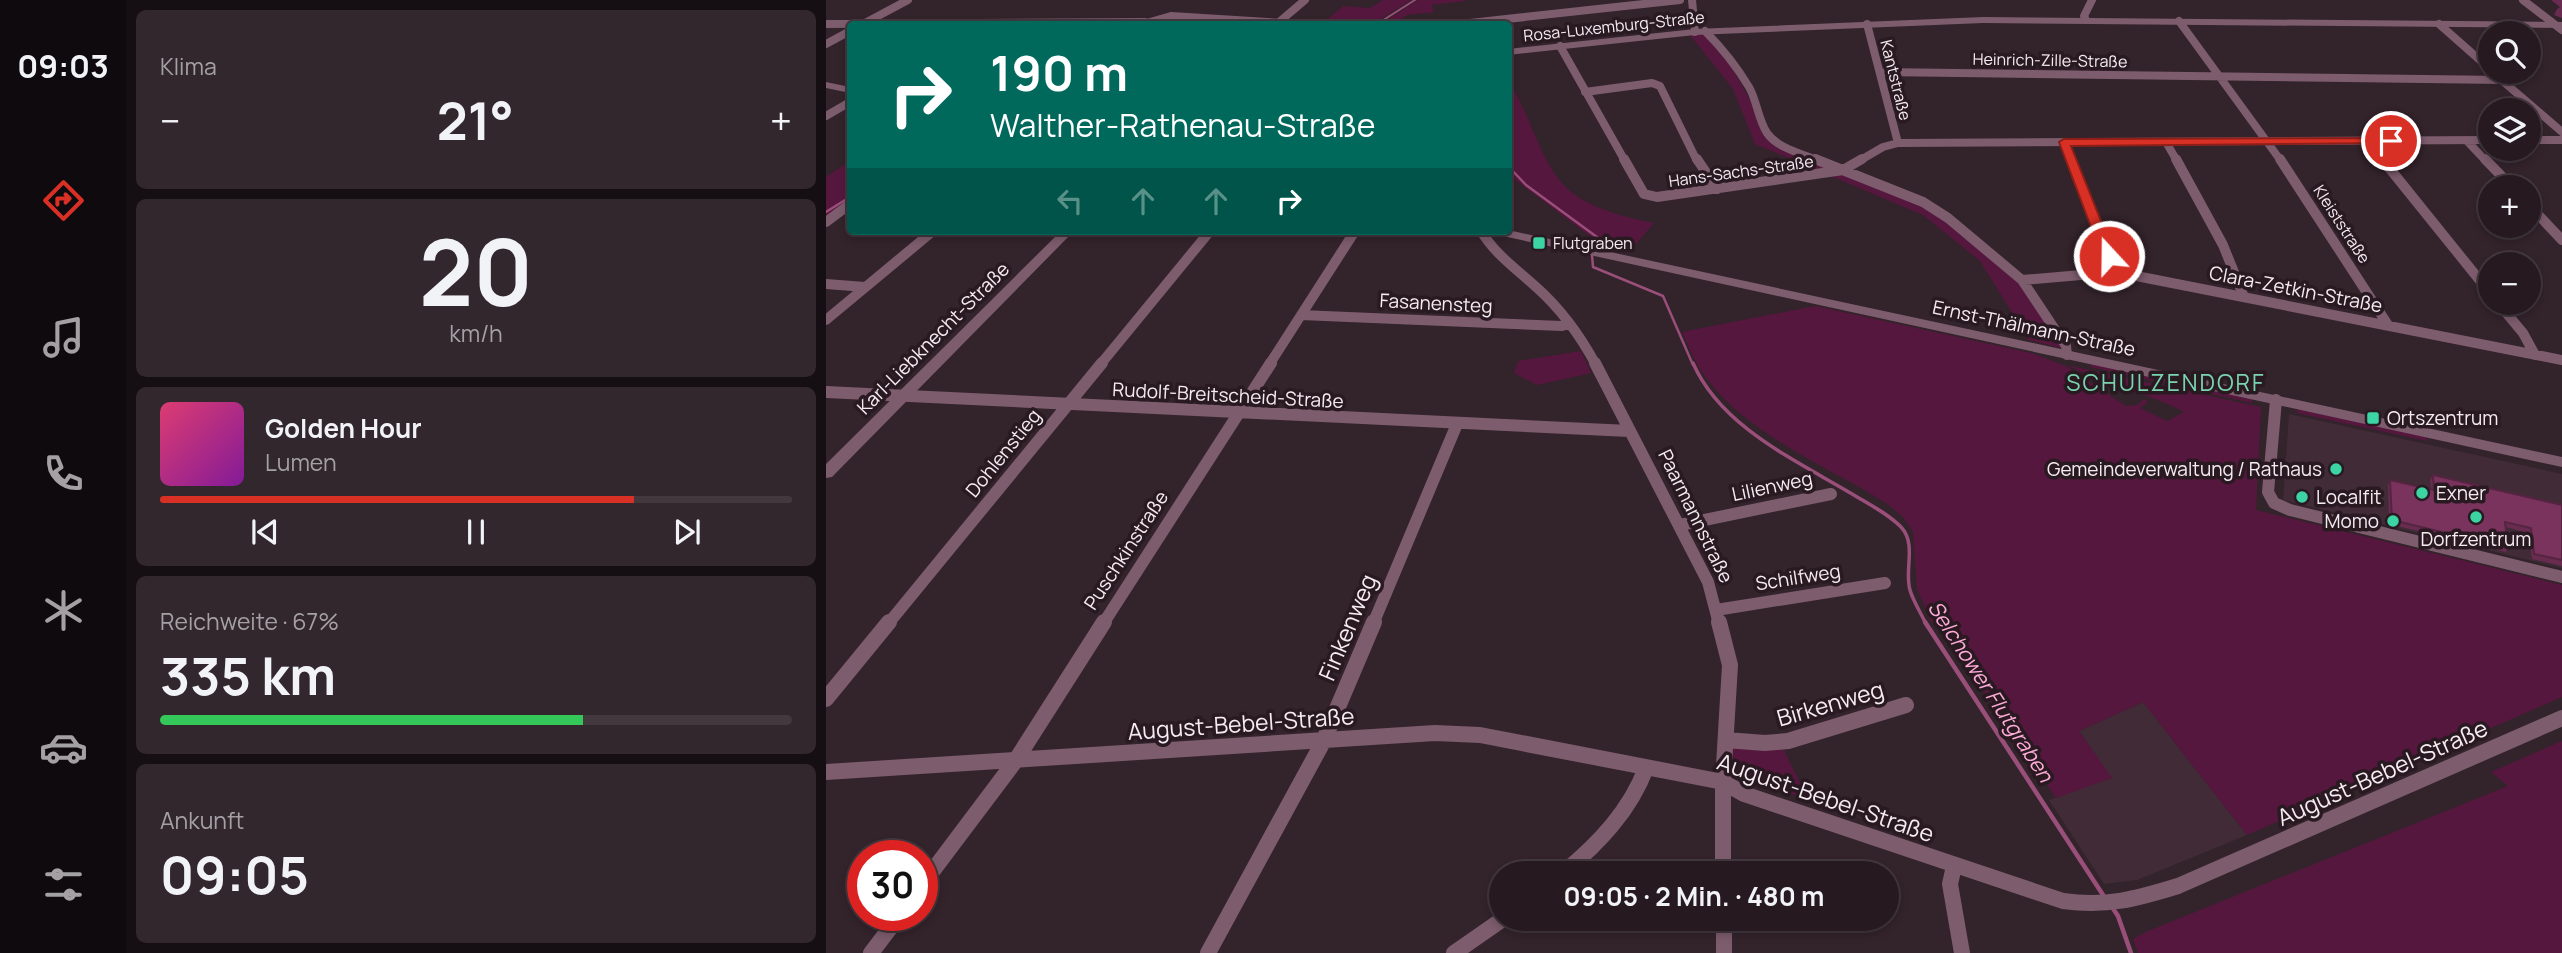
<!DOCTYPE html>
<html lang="de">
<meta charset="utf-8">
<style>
body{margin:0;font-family:Manrope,sans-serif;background:#32272d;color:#f1f3f6;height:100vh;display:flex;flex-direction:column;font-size:26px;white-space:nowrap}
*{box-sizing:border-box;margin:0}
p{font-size:23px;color:#a4a1a5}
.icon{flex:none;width:38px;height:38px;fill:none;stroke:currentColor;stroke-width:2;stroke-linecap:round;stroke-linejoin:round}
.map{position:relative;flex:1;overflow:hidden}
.sheet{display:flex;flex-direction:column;gap:10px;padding:10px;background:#150e12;width:700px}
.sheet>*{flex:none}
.hud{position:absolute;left:21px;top:21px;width:665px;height:214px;border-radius:7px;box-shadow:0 4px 10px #0003,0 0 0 2px #42383e;background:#00695c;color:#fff;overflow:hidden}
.tools{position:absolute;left:1652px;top:21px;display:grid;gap:14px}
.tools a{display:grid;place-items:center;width:63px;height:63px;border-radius:50%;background:#261a20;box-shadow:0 4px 10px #0003,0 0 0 2px #42383e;font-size:35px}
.speed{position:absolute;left:21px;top:840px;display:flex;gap:14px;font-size:35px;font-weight:700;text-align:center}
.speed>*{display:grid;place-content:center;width:91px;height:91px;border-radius:50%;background:#261a20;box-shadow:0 4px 10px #0003,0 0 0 2px #42383e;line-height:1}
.speed .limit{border:10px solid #d22;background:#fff;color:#111}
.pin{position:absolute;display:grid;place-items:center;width:60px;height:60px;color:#fff;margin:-30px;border:4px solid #fff;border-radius:50%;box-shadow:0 2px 7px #0007}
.me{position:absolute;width:77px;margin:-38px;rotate:339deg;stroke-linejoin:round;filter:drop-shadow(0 0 5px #0008)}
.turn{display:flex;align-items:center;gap:24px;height:147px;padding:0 28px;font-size:32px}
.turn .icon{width:91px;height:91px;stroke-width:2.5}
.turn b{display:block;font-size:49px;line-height:60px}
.lanes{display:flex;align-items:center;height:66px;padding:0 28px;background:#0003;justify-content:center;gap:35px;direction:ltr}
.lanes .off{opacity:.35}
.big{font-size:52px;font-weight:700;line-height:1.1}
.sheet .card{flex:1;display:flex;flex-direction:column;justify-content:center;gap:10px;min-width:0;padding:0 24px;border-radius:10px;background:#32272d}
.sheet .dial{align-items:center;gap:0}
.dial b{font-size:91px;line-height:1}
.song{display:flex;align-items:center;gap:21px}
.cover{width:84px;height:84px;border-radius:10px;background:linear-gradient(135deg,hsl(340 70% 55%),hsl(290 70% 35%))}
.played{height:7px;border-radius:4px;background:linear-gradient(90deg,#d93025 75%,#42383e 75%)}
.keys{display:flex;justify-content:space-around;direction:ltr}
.heat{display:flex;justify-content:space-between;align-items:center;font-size:38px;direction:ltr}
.charge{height:10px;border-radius:5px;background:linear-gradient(90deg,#34c759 67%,#42383e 0)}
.trip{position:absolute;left:663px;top:861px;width:410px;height:70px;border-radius:35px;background:#261a20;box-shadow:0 4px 10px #0003,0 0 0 2px #42383e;font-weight:700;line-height:70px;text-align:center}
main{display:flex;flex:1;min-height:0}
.dock{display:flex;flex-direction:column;width:126px;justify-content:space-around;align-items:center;background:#0f0a0d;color:#a4a1a5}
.dock .icon{width:49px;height:49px}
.dock .on{color:#d93025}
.dock b{font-size:32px;color:#f1f3f6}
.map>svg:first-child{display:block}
.built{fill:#402b36}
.green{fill:#56173e}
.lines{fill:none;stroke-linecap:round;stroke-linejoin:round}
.stream-far3{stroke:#994f79;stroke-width:2}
.stream-far2{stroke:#994f79;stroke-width:2.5}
.stream-far1{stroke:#994f79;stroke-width:3.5}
.stream{stroke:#994f79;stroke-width:4.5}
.minor-far3{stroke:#7d5c6d;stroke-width:8}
.minor-far2{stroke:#7d5c6d;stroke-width:10}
.minor-far1{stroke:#7d5c6d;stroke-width:12}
.minor{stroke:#7d5c6d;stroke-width:16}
.tertiary{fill:#7d5c6d;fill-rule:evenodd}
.wall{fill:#692c50}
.building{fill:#7a335d;stroke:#552441;stroke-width:2}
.route{fill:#d93025;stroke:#8d1f18;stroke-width:2}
.poi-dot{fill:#3dd4a3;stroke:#291a22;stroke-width:2.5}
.labels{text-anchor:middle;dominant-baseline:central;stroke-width:7;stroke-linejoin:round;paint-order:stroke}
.far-street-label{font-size:16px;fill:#f5ebf0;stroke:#291a22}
.far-poi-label{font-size:16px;fill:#f5ebf0;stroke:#291a22;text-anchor:start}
.street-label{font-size:19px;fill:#f5ebf0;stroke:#291a22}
.poi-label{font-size:19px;fill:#f5ebf0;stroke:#291a22;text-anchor:start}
.water-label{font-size:21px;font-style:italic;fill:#ffabd8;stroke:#291a22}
.quarter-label{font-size:23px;letter-spacing:2px;fill:#7ad3b0;stroke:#291a22}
.near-street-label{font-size:23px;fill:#f5ebf0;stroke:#291a22}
</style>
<main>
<nav class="dock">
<b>09:03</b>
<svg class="icon on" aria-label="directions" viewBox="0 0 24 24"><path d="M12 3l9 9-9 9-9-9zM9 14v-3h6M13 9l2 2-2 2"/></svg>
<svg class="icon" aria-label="music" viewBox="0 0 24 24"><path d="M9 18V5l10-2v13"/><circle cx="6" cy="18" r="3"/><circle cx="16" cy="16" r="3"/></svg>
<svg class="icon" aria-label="phone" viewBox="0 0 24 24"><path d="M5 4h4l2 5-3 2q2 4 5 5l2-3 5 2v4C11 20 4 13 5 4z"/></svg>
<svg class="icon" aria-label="climate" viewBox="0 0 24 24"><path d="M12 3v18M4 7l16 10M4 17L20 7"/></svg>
<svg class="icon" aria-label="car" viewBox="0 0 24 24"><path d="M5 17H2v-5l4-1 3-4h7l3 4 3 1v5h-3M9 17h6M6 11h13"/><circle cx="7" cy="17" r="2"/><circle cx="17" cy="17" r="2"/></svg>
<svg class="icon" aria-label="filters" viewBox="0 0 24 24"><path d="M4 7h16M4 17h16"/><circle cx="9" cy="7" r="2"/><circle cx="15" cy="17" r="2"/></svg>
</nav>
<section class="sheet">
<div class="card"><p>Klima</p>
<div class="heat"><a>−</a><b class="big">21°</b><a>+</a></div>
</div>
<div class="card dial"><b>20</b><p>km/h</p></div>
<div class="card">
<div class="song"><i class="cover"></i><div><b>Golden Hour</b><p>Lumen</p></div></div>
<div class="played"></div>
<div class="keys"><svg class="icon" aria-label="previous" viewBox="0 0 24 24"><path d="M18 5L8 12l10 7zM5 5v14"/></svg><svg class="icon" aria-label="pause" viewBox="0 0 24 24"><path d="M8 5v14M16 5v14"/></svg><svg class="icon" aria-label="next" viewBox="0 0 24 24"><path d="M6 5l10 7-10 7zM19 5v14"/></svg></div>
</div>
<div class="card"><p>Reichweite · 67%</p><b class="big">335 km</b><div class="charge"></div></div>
<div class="card"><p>Ankunft</p><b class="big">09:05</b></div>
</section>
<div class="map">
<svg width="1736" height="953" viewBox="0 0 1736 953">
<rect width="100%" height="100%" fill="#33232b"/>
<path class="built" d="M1463,414l273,60v94l-279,-68z
M1317,702l104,133 -110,45 -33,4 -55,-84 62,-22 -32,-47z"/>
<path class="green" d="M557,0h28l-39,24h-50l21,-18 27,2z
M592,0h47v1l-34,4 3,7 -27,3 -14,9h-12z
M878,34c30,29 47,67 64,105l161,68 89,74 43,67 -32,-8 -49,-79 -57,-46 -168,-71 -22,-55 -43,-54z
M683,80c47,89 32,121 145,143l-26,30 -34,-8 1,-5 -86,-65z
M24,161v39l-24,17v-40z
M989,306l216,47 35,13 60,40 11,-1 7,-6 4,3 -8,6 27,13 17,-9c-38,-20 -80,-27 -117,-47l194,42 -5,103 306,75v112l-315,138 -104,-133 -64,29 33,47 -56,20 -99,-147 -26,-30 -14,-32 -4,-57 -10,-15 -17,-14c-58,-36 -131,-65 -175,-119 -13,-15 -21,-34 -29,-52z
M755,351l10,22 -54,12 -23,-12 4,-12z
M1266,363l160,35v5l-161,-36z
M1471,409l129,27 1,5 -130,-28z
M1736,741v212h-424l-5,-14 15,-8 360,-145 -17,-14z
M956,746l26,53 -76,-23 -2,-29z"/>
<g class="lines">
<path class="stream-far3" d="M551,24l38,-24"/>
<path class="stream-far2" d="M682,166l18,19 75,55 -9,15 1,12 70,29 30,69
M0,212l24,-15"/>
<path class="stream-far1" d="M867,363c27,62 98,95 154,128 18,11 39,21 54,36 16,17 3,43 9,63 3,11 11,23 16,34"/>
<path class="stream" d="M1099,622l180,276
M1286,907l6,9 13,37"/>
<path class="minor-far3" d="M866,0l3,32
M1697,0l39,30
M1260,20l-2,-4 8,-16
M1353,21l102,140
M39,23l43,-23
M452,23l27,-23
M0,24l319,-2
M317,24l28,-8 129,8
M635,24l219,-24
M1041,24l31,119
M1613,24l51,45
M879,31c16,16 32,36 44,56 8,14 9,32 18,46 10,15 36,21 52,28
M0,44l24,-13
M734,46l65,115
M1055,72l622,8
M1672,77l64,55
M759,92l67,-9 8,3 37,75
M0,116l24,-14
M1703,140h33
M1541,141l16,20
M1641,141l19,20
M1238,142l8,19
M1340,142l11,19
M1033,161l24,-14 15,-4 592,-3"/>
<path class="minor-far2" d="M798,159l20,35 13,3 186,-27 19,-11
M871,159l20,30
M989,159l108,43 25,16 74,62 44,66 1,9
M1245,159l45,113
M1350,159l47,86 21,52
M1454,159l108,166
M1556,159l108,134
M1659,159l27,28
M1703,205l33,35
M0,222l24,-18
M655,231c14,23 34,37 54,55 24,21 46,51 61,79
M1196,280l94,-8 446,88
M0,284l39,3
M1672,303l25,30 12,22
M475,315l261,11 7,-2
M0,320l107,-89
M274,365l110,-134
M443,365l86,-134"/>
<path class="minor-far1" d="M769,363l113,219 11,42
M0,392l803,39
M1450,400l-8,92 6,11 16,7 272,67
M854,525l151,-31
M890,610l169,-27
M62,624l214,-261
M277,624l168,-261
M547,624l84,-200"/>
<path class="minor" d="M893,622l11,43 -7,117v91
M0,699l63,-77
M900,740l39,3 23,-2 118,-36
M0,772l609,-39 45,2 243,47 21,12 319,107c44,6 73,-2 115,-15l384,-168
M1128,866l-4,18 12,69
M737,873c35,-29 67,-62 83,-105
M96,885l94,-125 88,-138
M898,919v34
M45,953l29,-38
M382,953l115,-211 51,-120
M628,953l49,-34"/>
<path class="tertiary" d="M1157,17l579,5v6l-579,-5 -288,12 -187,20v-6l187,-20z
M0,82l24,5v6l-24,-5z
M682,230l1054,227v10l-1064,-232 -6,-4z
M235,231h13l-242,246 -6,1v-14z"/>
</g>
<path class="wall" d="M1725,0h11v18l-8,-3 3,-6 3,-2z
M1607,475l129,30v61l-30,-7 -4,-26 -22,-6 2,21 -2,4 -117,-28 -1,-39 2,-5 41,10 -1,-10z"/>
<path class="building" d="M1607,475l129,30v55l-28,-6 -3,-26 -26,-6 3,26 -116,-28 -2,-40 44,10z"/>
<path class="route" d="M1565,138l5,3 -1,2 -324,3 44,110 -6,3 -7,-3 -43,-114 5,-3z"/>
<g class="poi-dot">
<rect x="706" y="236" width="14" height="14" rx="3.5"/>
<rect x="1540" y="411" width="14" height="14" rx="3.5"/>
<circle cx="1510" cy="469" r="7"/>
<circle cx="1596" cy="493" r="7"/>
<circle cx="1476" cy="497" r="7"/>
<circle cx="1650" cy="517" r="7"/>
<circle cx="1567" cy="521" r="7"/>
</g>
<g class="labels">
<g class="far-street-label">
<text transform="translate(788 26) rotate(-6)">Rosa-Luxemburg-Straße</text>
<text transform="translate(1224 60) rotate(1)">Heinrich-Zille-Straße</text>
<text transform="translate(1070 80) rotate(76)">Kantstraße</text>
<text transform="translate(915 171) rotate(-8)">Hans-Sachs-Straße</text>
<text transform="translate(1516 224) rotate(57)">Kleiststraße</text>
</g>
<g class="far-poi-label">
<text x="727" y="243">Flutgraben</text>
</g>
<g class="street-label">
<text transform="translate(1470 289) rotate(11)">Clara-Zetkin-Straße</text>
<text transform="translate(610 303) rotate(3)">Fasanensteg</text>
<text transform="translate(1208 328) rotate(12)">Ernst-Thälmann-Straße</text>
<text transform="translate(107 338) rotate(-45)">Karl-Liebknecht-Straße</text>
<text transform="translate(402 395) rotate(3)">Rudolf-Breitscheid-Straße</text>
<text transform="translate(177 453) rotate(-51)">Dohlenstieg</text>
<text transform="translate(946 486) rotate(-12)">Lilienweg</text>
<text transform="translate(870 516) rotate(64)">Paarmannstraße</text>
<text transform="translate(300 550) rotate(-57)">Puschkinstraße</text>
<text transform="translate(972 577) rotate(-9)">Schilfweg</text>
</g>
<g class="poi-label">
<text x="1561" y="418">Ortszentrum</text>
<text x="1496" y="469" text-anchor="end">Gemeindeverwaltung / Rathaus</text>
<text x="1610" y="493">Exner</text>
<text x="1490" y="497">Localfit</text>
<text x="1553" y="521" text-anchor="end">Momo</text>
<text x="1650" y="539" text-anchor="middle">Dorfzentrum</text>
</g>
<g class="water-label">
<text transform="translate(1165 691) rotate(57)">Selchower Flutgraben</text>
</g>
<g class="quarter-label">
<text x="1340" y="382">SCHULZENDORF</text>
</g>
<g class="near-street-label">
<text transform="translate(521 627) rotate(-67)">Finkenweg</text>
<text transform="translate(1004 703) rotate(-16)">Birkenweg</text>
<text transform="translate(415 723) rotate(-4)">August-Bebel-Straße</text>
<text transform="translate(1556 772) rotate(-24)">August-Bebel-Straße</text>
<text transform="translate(1000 797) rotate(19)">August-Bebel-Straße</text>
</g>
</g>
</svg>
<div class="tools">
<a><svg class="icon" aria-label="search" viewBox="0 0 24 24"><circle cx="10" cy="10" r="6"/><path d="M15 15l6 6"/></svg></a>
<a><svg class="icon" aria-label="layers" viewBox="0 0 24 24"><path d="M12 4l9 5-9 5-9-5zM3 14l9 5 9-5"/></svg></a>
<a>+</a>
<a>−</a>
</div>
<div class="speed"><div class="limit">30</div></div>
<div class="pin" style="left:1565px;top:141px;background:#d93025"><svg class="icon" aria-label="arrive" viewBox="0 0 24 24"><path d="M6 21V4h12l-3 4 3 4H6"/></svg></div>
<svg class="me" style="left:1283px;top:256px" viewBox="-20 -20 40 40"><circle r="17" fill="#d93025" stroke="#fff" stroke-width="3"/><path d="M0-11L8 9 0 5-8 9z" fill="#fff"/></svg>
<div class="trip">09:05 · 2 Min. · 480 m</div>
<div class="hud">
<div class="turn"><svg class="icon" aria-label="right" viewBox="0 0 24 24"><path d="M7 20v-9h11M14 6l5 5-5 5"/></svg><div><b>190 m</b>Walther-Rathenau-Straße</div></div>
<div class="lanes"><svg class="icon off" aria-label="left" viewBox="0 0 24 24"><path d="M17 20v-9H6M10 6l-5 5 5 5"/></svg><svg class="icon off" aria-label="ahead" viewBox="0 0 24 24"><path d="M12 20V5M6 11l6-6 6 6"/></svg><svg class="icon off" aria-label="ahead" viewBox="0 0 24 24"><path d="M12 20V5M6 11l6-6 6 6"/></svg><svg class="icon" aria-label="right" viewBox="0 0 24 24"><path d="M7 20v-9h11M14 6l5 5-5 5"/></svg></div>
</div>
</div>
</main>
